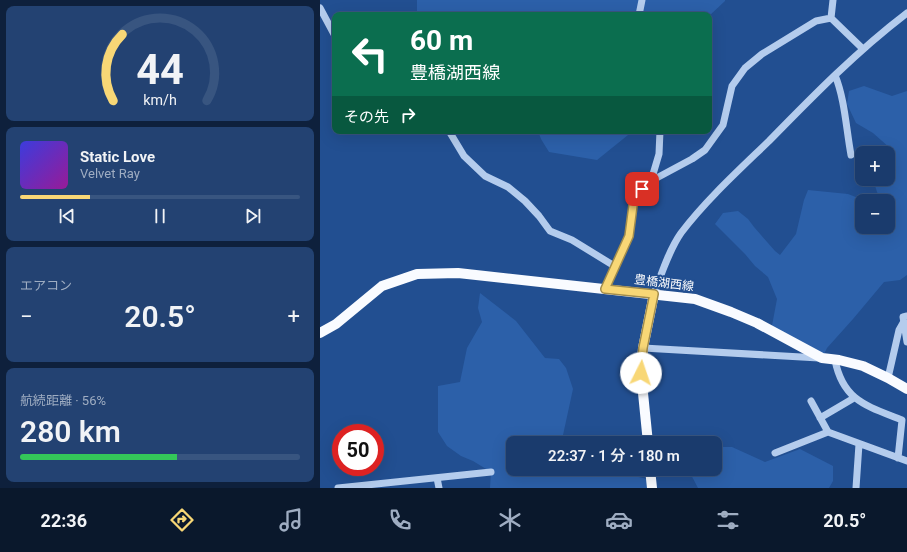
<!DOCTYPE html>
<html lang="ja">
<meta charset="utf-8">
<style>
body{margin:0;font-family:Roboto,"Noto Sans JP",sans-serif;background:#234272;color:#f1f3f6;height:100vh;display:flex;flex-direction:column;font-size:15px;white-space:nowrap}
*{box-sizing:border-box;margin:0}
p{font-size:13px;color:#9fadc2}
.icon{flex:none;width:22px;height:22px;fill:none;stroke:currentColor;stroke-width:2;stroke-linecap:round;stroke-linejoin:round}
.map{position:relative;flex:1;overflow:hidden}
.sheet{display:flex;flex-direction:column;gap:6px;padding:6px;background:#0e203c;width:320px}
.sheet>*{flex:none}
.hud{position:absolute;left:12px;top:12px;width:380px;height:122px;border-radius:8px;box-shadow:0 4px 16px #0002,0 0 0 1px #385580;background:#0b6e4f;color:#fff;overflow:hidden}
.fabs{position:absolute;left:535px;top:146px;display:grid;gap:8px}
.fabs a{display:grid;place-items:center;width:40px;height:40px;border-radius:8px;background:#1a3b6d;box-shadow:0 4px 16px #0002,0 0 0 1px #385580;font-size:20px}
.speed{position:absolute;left:12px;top:424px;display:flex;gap:8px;font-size:20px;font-weight:700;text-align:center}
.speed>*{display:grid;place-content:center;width:52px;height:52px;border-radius:50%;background:#1a3b6d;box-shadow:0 4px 16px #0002,0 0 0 1px #385580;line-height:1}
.speed .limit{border:6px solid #d22;background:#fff;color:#111}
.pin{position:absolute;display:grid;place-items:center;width:34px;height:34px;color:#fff;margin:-17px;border-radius:8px;box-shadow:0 2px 6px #0006}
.me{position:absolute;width:44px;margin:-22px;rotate:4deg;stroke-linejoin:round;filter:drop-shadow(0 0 3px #0008)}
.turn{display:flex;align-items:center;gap:14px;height:84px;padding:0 12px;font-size:18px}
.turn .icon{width:52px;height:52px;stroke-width:2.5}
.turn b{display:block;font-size:28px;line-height:34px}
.then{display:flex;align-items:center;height:38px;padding:0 12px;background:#0003;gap:8px;font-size:15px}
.big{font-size:30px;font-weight:600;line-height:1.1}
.sheet .tile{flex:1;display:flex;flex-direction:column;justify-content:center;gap:6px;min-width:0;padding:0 14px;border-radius:8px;background:#234272}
.sheet .dial{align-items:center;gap:0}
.dial svg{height:104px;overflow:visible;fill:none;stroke:#385580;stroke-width:7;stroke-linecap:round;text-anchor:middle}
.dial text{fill:#f1f3f6;stroke:none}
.song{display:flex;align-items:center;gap:12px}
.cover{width:48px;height:48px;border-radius:6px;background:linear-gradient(135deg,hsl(240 70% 55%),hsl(300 70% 35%))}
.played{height:4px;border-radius:2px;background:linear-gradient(90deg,#f8d776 25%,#385580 25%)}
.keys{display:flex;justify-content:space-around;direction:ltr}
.heat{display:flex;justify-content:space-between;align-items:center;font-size:22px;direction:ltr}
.charge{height:6px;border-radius:3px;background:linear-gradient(90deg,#34c759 56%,#385580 0)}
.trip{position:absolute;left:186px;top:436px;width:216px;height:40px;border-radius:8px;background:#1a3b6d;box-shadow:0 4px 16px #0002,0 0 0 1px #385580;font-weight:600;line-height:40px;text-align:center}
.dock{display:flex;height:64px;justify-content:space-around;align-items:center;background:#0a182c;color:#9fadc2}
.dock .icon{width:28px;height:28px}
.dock .active{color:#f8d776}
.dock b{font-size:18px;color:#f1f3f6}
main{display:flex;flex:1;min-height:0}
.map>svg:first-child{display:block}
.green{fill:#2c60a9}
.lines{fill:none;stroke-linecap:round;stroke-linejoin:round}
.minor{stroke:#b4cced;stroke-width:7}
.major{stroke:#f9fbff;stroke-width:10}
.route-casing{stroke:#a18c4d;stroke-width:10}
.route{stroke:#f8d776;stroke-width:7}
.labels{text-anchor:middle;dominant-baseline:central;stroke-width:4;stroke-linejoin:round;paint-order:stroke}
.street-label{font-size:12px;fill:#fff;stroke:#224f91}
</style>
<main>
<section class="sheet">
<div class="tile dial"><svg viewBox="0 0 100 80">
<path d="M14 69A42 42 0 1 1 86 69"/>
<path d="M14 69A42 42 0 0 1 21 18" stroke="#f8d776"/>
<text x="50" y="56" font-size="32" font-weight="700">44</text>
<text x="50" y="72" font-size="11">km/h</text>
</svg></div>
<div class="tile">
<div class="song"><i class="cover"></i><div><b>Static Love</b><p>Velvet Ray</p></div></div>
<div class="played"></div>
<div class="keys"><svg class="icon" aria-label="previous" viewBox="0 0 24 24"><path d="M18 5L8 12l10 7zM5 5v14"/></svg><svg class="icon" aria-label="pause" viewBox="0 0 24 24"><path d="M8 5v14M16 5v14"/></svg><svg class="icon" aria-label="next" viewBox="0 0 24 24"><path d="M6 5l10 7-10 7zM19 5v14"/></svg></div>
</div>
<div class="tile"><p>エアコン</p>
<div class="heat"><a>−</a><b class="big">20.5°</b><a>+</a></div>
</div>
<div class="tile"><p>航続距離 · 56%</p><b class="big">280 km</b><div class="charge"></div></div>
</section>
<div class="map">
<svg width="587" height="488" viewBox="0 0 587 488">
<rect width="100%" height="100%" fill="#224f91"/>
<path class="green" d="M97,0h308v1l-16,15 -292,-1z
M544,86l28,10 15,-5v184l-7,5 -16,2 -31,37 -26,29 -5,10 -51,-27 6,-32 -9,-22 -13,-11 -10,-12 -30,-30 8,-11 15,-2 10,8 6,8 21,24 5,4 16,-21 8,-34 4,-10 40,4 18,7h-4v26h26v-26h-6l-5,-9 -4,-13h15v-26h-10l12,-5 -17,-15 -17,-10 -9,-19 2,-13z
M218,131h95l-36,29 -48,-8 -8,-13z
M160,293l36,28 29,37 14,1 7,9 7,21 -10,46h19l11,8h-80v26h100l5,3 33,8 1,8h-162l1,-16 -18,-11 -12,-5 -14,-10 -9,-14v-46l22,-4 7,-34 15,-26 -4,-14z
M395,447h17l33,15 35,-13 33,17v15l-4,7h-131l-10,-19h27z"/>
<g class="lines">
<path class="minor" d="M513,0l-2,18 32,31
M0,8l15,28
M319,15l3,-15
M515,75c10,25 11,53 16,80
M129,131l15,25 21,20 23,11 17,14 14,15 11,15 22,9 44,27
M331,181l8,-27 1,-23
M285,289l24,-53 5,-38 17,-17 41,-22 13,-9 18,-25 9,-39 13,-18 17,-14 54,-33 15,-3
M334,294c7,-19 15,-44 27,-61 25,-33 58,-63 88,-92 44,-45 88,-90 138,-128
M587,316l-4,1 4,25
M323,348l176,10
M515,360c8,41 32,46 67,60l-4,38
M568,378l11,-48 4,-7
M491,401l17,31
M500,418l34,-20
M455,453l53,-21 79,29
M117,478l2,10
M18,488l153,-16
M536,488l3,-44"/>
<path class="major" d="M0,333l16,-9 46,-38 35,-12 41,-1 237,26 36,13 26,11 65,35 17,2 24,6 25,12 19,11
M328,443l-7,-70 2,-25 11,-54
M330,469l2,19"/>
</g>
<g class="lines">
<g class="route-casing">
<path id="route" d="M321,373l2,-25 11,-54 -49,-5 24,-53 5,-38 8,-9"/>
</g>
<use href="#route" class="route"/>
</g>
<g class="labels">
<g class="street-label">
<text transform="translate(344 283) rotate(7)">豊橋湖西線</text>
</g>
</g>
</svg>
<div class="fabs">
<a>+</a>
<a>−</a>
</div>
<div class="speed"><div class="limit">50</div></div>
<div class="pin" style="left:322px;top:189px;background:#d93025"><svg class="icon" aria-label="arrive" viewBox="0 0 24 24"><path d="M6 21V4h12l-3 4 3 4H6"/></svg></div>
<svg class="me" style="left:321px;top:373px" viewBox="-20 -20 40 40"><circle r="19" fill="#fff"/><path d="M0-13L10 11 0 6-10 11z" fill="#f8d776"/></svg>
<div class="trip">22:37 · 1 分 · 180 m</div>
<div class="hud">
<div class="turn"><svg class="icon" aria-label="left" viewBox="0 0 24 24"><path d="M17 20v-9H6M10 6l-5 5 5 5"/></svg><div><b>60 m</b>豊橋湖西線</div></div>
<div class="then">その先<svg class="icon" aria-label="right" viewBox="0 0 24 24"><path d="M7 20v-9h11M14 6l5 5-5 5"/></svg></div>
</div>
</div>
</main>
<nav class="dock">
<b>22:36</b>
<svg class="icon active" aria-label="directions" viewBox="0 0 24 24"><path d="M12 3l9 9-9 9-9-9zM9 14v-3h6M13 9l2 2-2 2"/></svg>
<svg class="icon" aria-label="music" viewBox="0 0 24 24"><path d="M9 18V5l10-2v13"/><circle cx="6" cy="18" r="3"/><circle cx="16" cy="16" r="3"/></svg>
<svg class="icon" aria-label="phone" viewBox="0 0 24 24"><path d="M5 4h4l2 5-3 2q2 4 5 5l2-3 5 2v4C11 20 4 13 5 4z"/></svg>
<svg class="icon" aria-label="climate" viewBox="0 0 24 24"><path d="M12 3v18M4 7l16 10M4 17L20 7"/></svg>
<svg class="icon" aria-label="car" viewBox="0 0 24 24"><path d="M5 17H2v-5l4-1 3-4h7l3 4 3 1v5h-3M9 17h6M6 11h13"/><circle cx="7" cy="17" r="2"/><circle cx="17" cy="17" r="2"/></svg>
<svg class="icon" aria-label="filters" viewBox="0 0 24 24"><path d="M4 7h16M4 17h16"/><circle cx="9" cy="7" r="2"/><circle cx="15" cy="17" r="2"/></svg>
<b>20.5°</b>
</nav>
